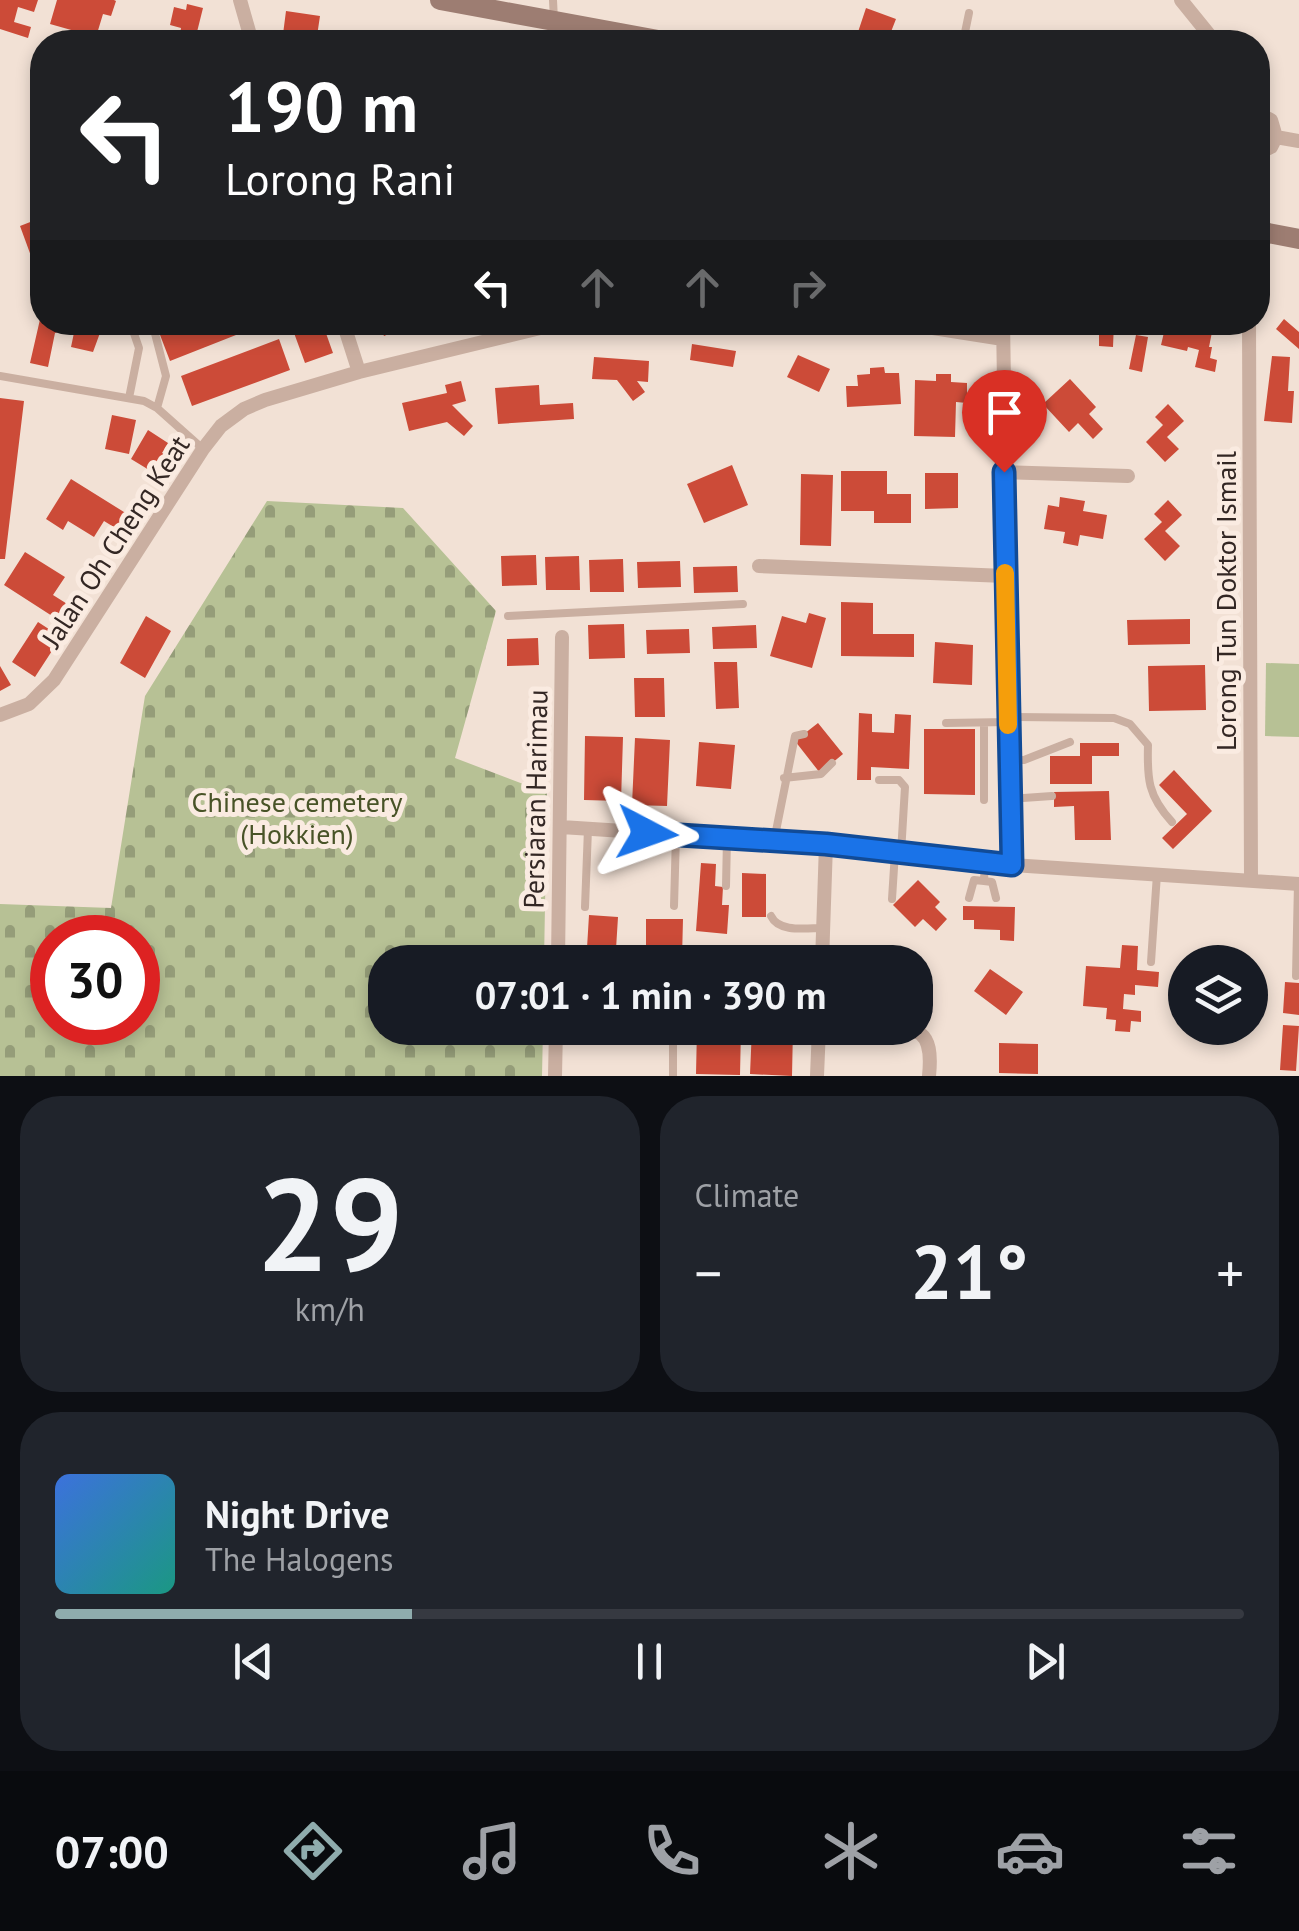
<!DOCTYPE html>
<meta charset="utf-8">
<style>
body{margin:0;font-family:"PT Sans",sans-serif;background:#20242c;color:#f1f3f6;height:100vh;display:flex;flex-direction:column;font-size:38px;white-space:nowrap}
*{box-sizing:border-box;margin:0}
p{font-size:32px;color:#9ea1a6}
.icon{flex:none;width:55px;height:55px;fill:none;stroke:currentColor;stroke-width:2;stroke-linecap:round;stroke-linejoin:round}
.map{position:relative;height:1076px;overflow:hidden}
.details{display:flex;flex-direction:column;gap:20px;padding:20px;background:#0d0f14;flex:1}
.details>*{flex:none}
.hud{position:absolute;left:30px;top:30px;width:1240px;height:305px;border-radius:40px;box-shadow:0 5px 15px #0003;background:#202124;color:#fff;overflow:hidden}
.controls{position:absolute;left:1168px;top:945px;display:grid;gap:20px}
.controls a{display:grid;place-items:center;width:100px;height:100px;border-radius:50%;background:#171b24;box-shadow:0 5px 15px #0003;font-size:50px}
.speed{position:absolute;left:30px;top:915px;display:flex;gap:20px;font-size:50px;font-weight:700;text-align:center}
.speed>*{display:grid;place-content:center;width:130px;height:130px;border-radius:50%;background:#171b24;box-shadow:0 5px 15px #0003;line-height:1}
.speed .limit{border:15px solid #d22;background:#fff;color:#111}
.pin{position:absolute;display:grid;place-items:center;width:85px;height:85px;color:#fff;margin:-102px -42px;border-radius:50% 50% 50% 0;rotate:-45deg;box-shadow:0 0 10px #0007}
.pin .icon{rotate:45deg}
.me{position:absolute;width:110px;margin:-55px;rotate:94deg;stroke-linejoin:round;filter:drop-shadow(0 0 8px #0008)}
.turn{display:flex;align-items:center;gap:35px;height:210px;padding:0 30px;font-size:45px}
.turn .icon{width:130px;height:130px;stroke-width:2.5}
.turn b{display:block;font-size:70px;line-height:85px}
.lanes{display:flex;align-items:center;height:95px;padding:0 30px;background:#0003;justify-content:center;gap:50px;direction:ltr}
.lanes .off{opacity:.35}
.big{font-size:75px;font-weight:700;line-height:1.1}
.details .tile{flex:1;display:flex;flex-direction:column;justify-content:center;gap:15px;min-width:0;padding:0 35px;border-radius:40px;background:#20242c}
.details .dial{align-items:center;gap:0}
.dial b{font-size:130px;line-height:1}
.song{display:flex;align-items:center;gap:30px}
.cover{width:120px;height:120px;border-radius:15px;background:linear-gradient(135deg,hsl(220 70% 55%),hsl(170 70% 35%))}
.played{height:10px;border-radius:5px;background:linear-gradient(90deg,#8facad 30%,#363941 30%)}
.keys{display:flex;justify-content:space-around;direction:ltr}
.heat{display:flex;justify-content:space-between;align-items:center;font-size:55px;direction:ltr}
.details .tiles{flex:1;display:grid;gap:20px;grid-template-columns:1fr 1fr}
.tile:last-child{grid-column:span 2}
.trip{position:absolute;left:368px;top:945px;width:565px;height:100px;border-radius:40px;background:#171b24;box-shadow:0 5px 15px #0003;font-weight:700;line-height:100px;text-align:center}
.tab-bar{display:flex;height:160px;justify-content:space-around;align-items:center;background:#090b0e;color:#9ea1a6}
.tab-bar .icon{width:70px;height:70px}
.tab-bar .active{color:#8facad}
.tab-bar b{font-size:45px;color:#f1f3f6}
.map>svg:first-child{display:block}
.cemetery{fill:url(#cemetery-stones);fill-rule:evenodd}
.pitch{fill:#b7c195}
.building{fill:#cc4b38}
.lines{fill:none;stroke-linecap:round;stroke-linejoin:round}
.lane{stroke:#caafa1;stroke-width:8}
.street{stroke:#caafa1;stroke-width:14}
.secondary{stroke:#9d7d72;stroke-width:20}
.route-casing{stroke:#114b97;stroke-width:25}
.route{stroke:#1a73e8;stroke-width:18}
.slow{stroke:#f59e0b;stroke-width:18}
.labels{text-anchor:middle;dominant-baseline:central;stroke-width:10;stroke-linejoin:round;paint-order:stroke}
.street-label{font-size:28px;fill:#332724;stroke:#faebe1}
.park-label{font-size:28px;fill:#485327;stroke:#faebe1}
</style>
<div class="map">
<svg width="1299" height="1076" viewBox="0 0 1299 1076">
<defs>
<pattern id="cemetery-stones" width="16" height="16" patternUnits="userSpaceOnUse" patternTransform="scale(2.5)"><rect width="16" height="16" fill="#b7c195"/><path d="M2 7V4a2 2 0 0 1 4 0v3zM10 15v-3a2 2 0 0 1 4 0v3z" fill="#959d79"/></pattern>
</defs>
<rect width="100%" height="100%" fill="#f2e1d5"/>
<path class="cemetery" d="M267,501l136,7 93,103 -41,147 92,35 -3,169h-159v66h158l-1,48h-542v-172l111,4 34,-212zM52,938h86v84h-86z"/>
<path class="pitch" d="M1266,663l33,1v73l-34,-1z"/>
<path class="building" d="M0,0h38l-4,12 -16,-5 -4,15 17,5 -3,11 -28,-9z
M57,0h57l2,1 -5,15 -8,-2 -7,23 -46,-13z
M187,4l16,4 -6,24 6,2 -2,8h-31l2,-9 8,1 1,-6 -11,-3 4,-18 12,3z
M866,8l30,11 -9,23 -32,-1z
M286,11l34,5 -3,20 13,2 -1,4h-47z
M423,36l31,4v2h-32z
M38,219l4,13v54l-22,-60z
M41,315l1,7h62l-11,30 -22,-5 4,-19 -9,-2 -1,4 -10,3 -7,34 -18,-4z
M1284,319l15,13v17l-23,-20z
M169,322h62l5,13 -66,26 -13,-34z
M290,322h32l11,31 -28,10z
M378,322h37v1l-31,13z
M1099,322h15l-1,25 -14,-1z
M1173,322h41l-5,25h3l-2,11 7,2 -2,12 -20,-5 4,-17 -11,-3 -1,4 -26,-6 5,-21 10,2z
M1136,335l12,2 -6,35 -13,-3z
M279,339l11,31 -98,36 -11,-30z
M692,344l44,7 -3,16 -43,-7z
M798,355l32,14 -11,23 -32,-15z
M1272,356l18,1 -2,34h6l-2,32 -28,-2z
M594,357l55,4 -1,21 -11,-1 8,11 -12,9 -16,-21 -25,-1z
M884,367l1,6h14l2,31 -54,3 -1,-21h12l-1,-11 13,-1v-6z
M936,374h15v8l16,1v20l-11,-1 -1,35 -41,-1 1,-56 21,1z
M1070,379l26,28 -7,7 14,15 -10,10 -15,-16 -9,9 -26,-28z
M461,381l5,20 -14,4 21,21 -9,10 -17,-14 -38,9 -7,-28 45,-10 -2,-8z
M539,385l1,20 33,-2 1,16 -76,5 -3,-36z
M0,398l24,3 -19,158h-5z
M1168,404l16,17 -17,16 12,12 -14,13 -19,-20 17,-17 -8,-8z
M112,415l24,5 -7,34 -24,-5z
M148,430l20,13 -6,10 9,5 -12,18 -28,-17z
M732,465l16,40 -44,18 -17,-39z
M841,471h46v23h24v29h-37v-12h-33z
M925,473h33v35l-33,1z
M801,474l32,1 -2,71 -31,-1z
M71,479l61,38 -10,15 -18,-11 -10,16 -26,-16 -5,9 -17,-11z
M1060,497l25,4 -2,10 24,4 -4,24 -23,-4 -2,11 -15,-3 2,-11 -21,-3 4,-24 11,2z
M1168,500l14,15 -17,16 15,15 -15,15 -21,-22 18,-17 -8,-8z
M25,552l40,25 -12,18 19,12 -9,16 -59,-38z
M536,555l1,30 -35,1 -1,-30z
M579,556l1,34h-34l-1,-33z
M623,559l1,33h-34l-1,-32z
M680,561l1,26 -43,1 -1,-26z
M737,566l1,26 -44,1 -1,-26z
M841,602l32,1v31h41v23l-73,-1z
M809,613l17,5 -14,50 -42,-12 12,-40 24,7z
M146,616l25,15 -26,47 -25,-15z
M1190,619v25l-62,1 -1,-25z
M38,622l23,15 -26,40 -23,-15z
M624,624l1,34 -36,1 -1,-34z
M756,625l1,23 -44,1 -1,-22z
M689,629l1,24 -43,1 -1,-24z
M538,638l1,27 -32,1v-27z
M935,642l38,3 -1,40 -39,-2z
M714,662h23l2,46 -23,1z
M1205,665l1,45 -57,1 -1,-45z
M0,666l11,19 -11,6z
M634,678h30l1,39h-30z
M859,713l13,1v18l22,1 1,-19 16,1 -2,54 -38,-2v13h-14z
M818,723l25,31 -23,19 -25,-32z
M924,729h51v66l-51,-1z
M585,736l38,1 -2,64 -37,-1z
M635,738l35,2 -3,66 -35,-1z
M699,742l36,3 -4,44 -35,-3z
M1080,743h39v13h-27v28h-42v-28h30z
M1174,770l38,41 -39,38 -11,-11 25,-24 -28,-29z
M1109,791l2,49h-36l-1,-34 -20,1v-15z
M701,863l15,1 -1,22 8,1 -1,18h7l-2,29 -31,-3z
M742,873l24,1v43h-24z
M918,880l22,22 -5,5 12,12 -11,12 -13,-12 -8,8 -22,-22z
M963,906l52,1 -1,34 -14,-1v-10l-26,-1v-9h-11z
M589,915l29,2 -2,32 -29,-1z
M646,919h37l-1,39h-36z
M1122,945l16,1 -1,24 22,2 -1,15 -23,-2v10l-11,-1 -1,15 18,2v11l-10,-1 -1,11 -15,-1 1,-11 -10,-1 1,-11 -24,-2 3,-40 34,2z
M737,955l25,1v6h-25z
M863,957l30,1v4h-30z
M990,969l33,23 -17,23 -32,-24z
M1285,982l14,1v32l-16,-2z
M1283,1025l16,1 -3,45 -16,-1z
M588,1028h23v5h-23z
M647,1028h29v9l-29,-1z
M697,1028h44l-1,47 -44,-1z
M752,1028h41l-1,48 -42,-2z
M999,1043l39,1v30l-39,-1z"/>
<g class="lines">
<path class="lane" d="M553,0l1,20
M963,42l6,-29
M152,322l14,54 -9,32
M0,376l144,25 13,7 46,41
M129,398l10,-50 -9,-26
M508,616l235,-12
M1008,717l106,1 16,6 18,21c-1,34 0,51 24,77
M946,723l62,-1
M984,723v77
M1009,760h15l46,-18
M784,778l37,-4 11,-11
M879,780h20l6,7 -4,66
M1010,799l42,-3
M774,841l21,-105 9,-2
M985,862l-1,19 8,1 4,16
M726,886l1,-48
M969,898l5,-18 10,1
M892,899l3,-47
M674,906l2,-71
M585,907l3,-78
M771,916c8,17 36,12 52,12
M768,960l54,1
M897,962h11
M1151,962l6,-88
M915,968l3,10 -3,4
M1296,976l2,-93
M673,1076v-34"/>
<path class="street" d="M240,0l12,42
M1181,0l34,42
M1258,114l13,6 5,17 -5,10 -13,6
M1276,137l23,4
M343,322l16,50
M895,322l108,17
M1003,322l9,543
M1249,322l2,558
M1004,472l124,4
M759,566l246,10
M0,715l29,-11 25,-24 149,-231 18,-23 23,-17 21,-9 94,-28 206,-50
M561,827l265,17 186,21 287,19
M558,962l4,-325
M822,962l4,-118
M863,1028c46,2 72,-10 66,48
M555,1076l1,-48
M817,1076l2,-48"/>
<path class="secondary" d="M440,0l229,42
M1258,231l41,8"/>
</g>
<g class="lines">
<g class="route-casing">
<path id="route" d="M647,833l179,11 186,21 -8,-393"/>
</g>
<use href="#route" class="route"/>
<path class="slow" d="M1005,573l3,152"/>
</g>
<g class="labels">
<g class="street-label">
<text transform="translate(115 541) rotate(-57)">Jalan Oh Cheng Keat</text>
<text transform="translate(1225 601) rotate(-90)">Lorong Tun Doktor Ismail</text>
<text transform="translate(535 799) rotate(-89)">Persiaran Harimau</text>
</g>
<g class="park-label">
<text x="297" y="801">Chinese cemetery<tspan x="297" dy="32">(Hokkien)</tspan></text>
</g>
</g>
</svg>
<div class="controls">
<a><svg class="icon" aria-label="layers" viewBox="0 0 24 24"><path d="M12 4l9 5-9 5-9-5zM3 14l9 5 9-5"/></svg></a>
</div>
<div class="speed"><div class="limit">30</div></div>
<div class="pin" style="left:1004px;top:472px;background:#d93025"><svg class="icon" aria-label="arrive" viewBox="0 0 24 24"><path d="M6 21V4h12l-3 4 3 4H6"/></svg></div>
<svg class="me" style="left:647px;top:833px" viewBox="-20 -20 40 40"><path d="M0-17L14 15 0 8-14 15z" fill="#1a73e8" stroke="#fff" stroke-width="4"/></svg>
<div class="trip">07:01 · 1 min · 390 m</div>
<div class="hud">
<div class="turn"><svg class="icon" aria-label="left" viewBox="0 0 24 24"><path d="M17 20v-9H6M10 6l-5 5 5 5"/></svg><div><b>190 m</b>Lorong Rani</div></div>
<div class="lanes"><svg class="icon" aria-label="left" viewBox="0 0 24 24"><path d="M17 20v-9H6M10 6l-5 5 5 5"/></svg><svg class="icon off" aria-label="ahead" viewBox="0 0 24 24"><path d="M12 20V5M6 11l6-6 6 6"/></svg><svg class="icon off" aria-label="ahead" viewBox="0 0 24 24"><path d="M12 20V5M6 11l6-6 6 6"/></svg><svg class="icon off" aria-label="right" viewBox="0 0 24 24"><path d="M7 20v-9h11M14 6l5 5-5 5"/></svg></div>
</div>
</div>
<section class="details">
<div class="tiles">
<div class="tile dial"><b>29</b><p>km/h</p></div>
<div class="tile"><p>Climate</p>
<div class="heat"><a>−</a><b class="big">21°</b><a>+</a></div>
</div>
<div class="tile">
<div class="song"><i class="cover"></i><div><b>Night Drive</b><p>The Halogens</p></div></div>
<div class="played"></div>
<div class="keys"><svg class="icon" aria-label="previous" viewBox="0 0 24 24"><path d="M18 5L8 12l10 7zM5 5v14"/></svg><svg class="icon" aria-label="pause" viewBox="0 0 24 24"><path d="M8 5v14M16 5v14"/></svg><svg class="icon" aria-label="next" viewBox="0 0 24 24"><path d="M6 5l10 7-10 7zM19 5v14"/></svg></div>
</div>
</div>
</section>
<nav class="tab-bar">
<b>07:00</b>
<svg class="icon active" aria-label="directions" viewBox="0 0 24 24"><path d="M12 3l9 9-9 9-9-9zM9 14v-3h6M13 9l2 2-2 2"/></svg>
<svg class="icon" aria-label="music" viewBox="0 0 24 24"><path d="M9 18V5l10-2v13"/><circle cx="6" cy="18" r="3"/><circle cx="16" cy="16" r="3"/></svg>
<svg class="icon" aria-label="phone" viewBox="0 0 24 24"><path d="M5 4h4l2 5-3 2q2 4 5 5l2-3 5 2v4C11 20 4 13 5 4z"/></svg>
<svg class="icon" aria-label="climate" viewBox="0 0 24 24"><path d="M12 3v18M4 7l16 10M4 17L20 7"/></svg>
<svg class="icon" aria-label="car" viewBox="0 0 24 24"><path d="M5 17H2v-5l4-1 3-4h7l3 4 3 1v5h-3M9 17h6M6 11h13"/><circle cx="7" cy="17" r="2"/><circle cx="17" cy="17" r="2"/></svg>
<svg class="icon" aria-label="filters" viewBox="0 0 24 24"><path d="M4 7h16M4 17h16"/><circle cx="9" cy="7" r="2"/><circle cx="15" cy="17" r="2"/></svg>
</nav>
